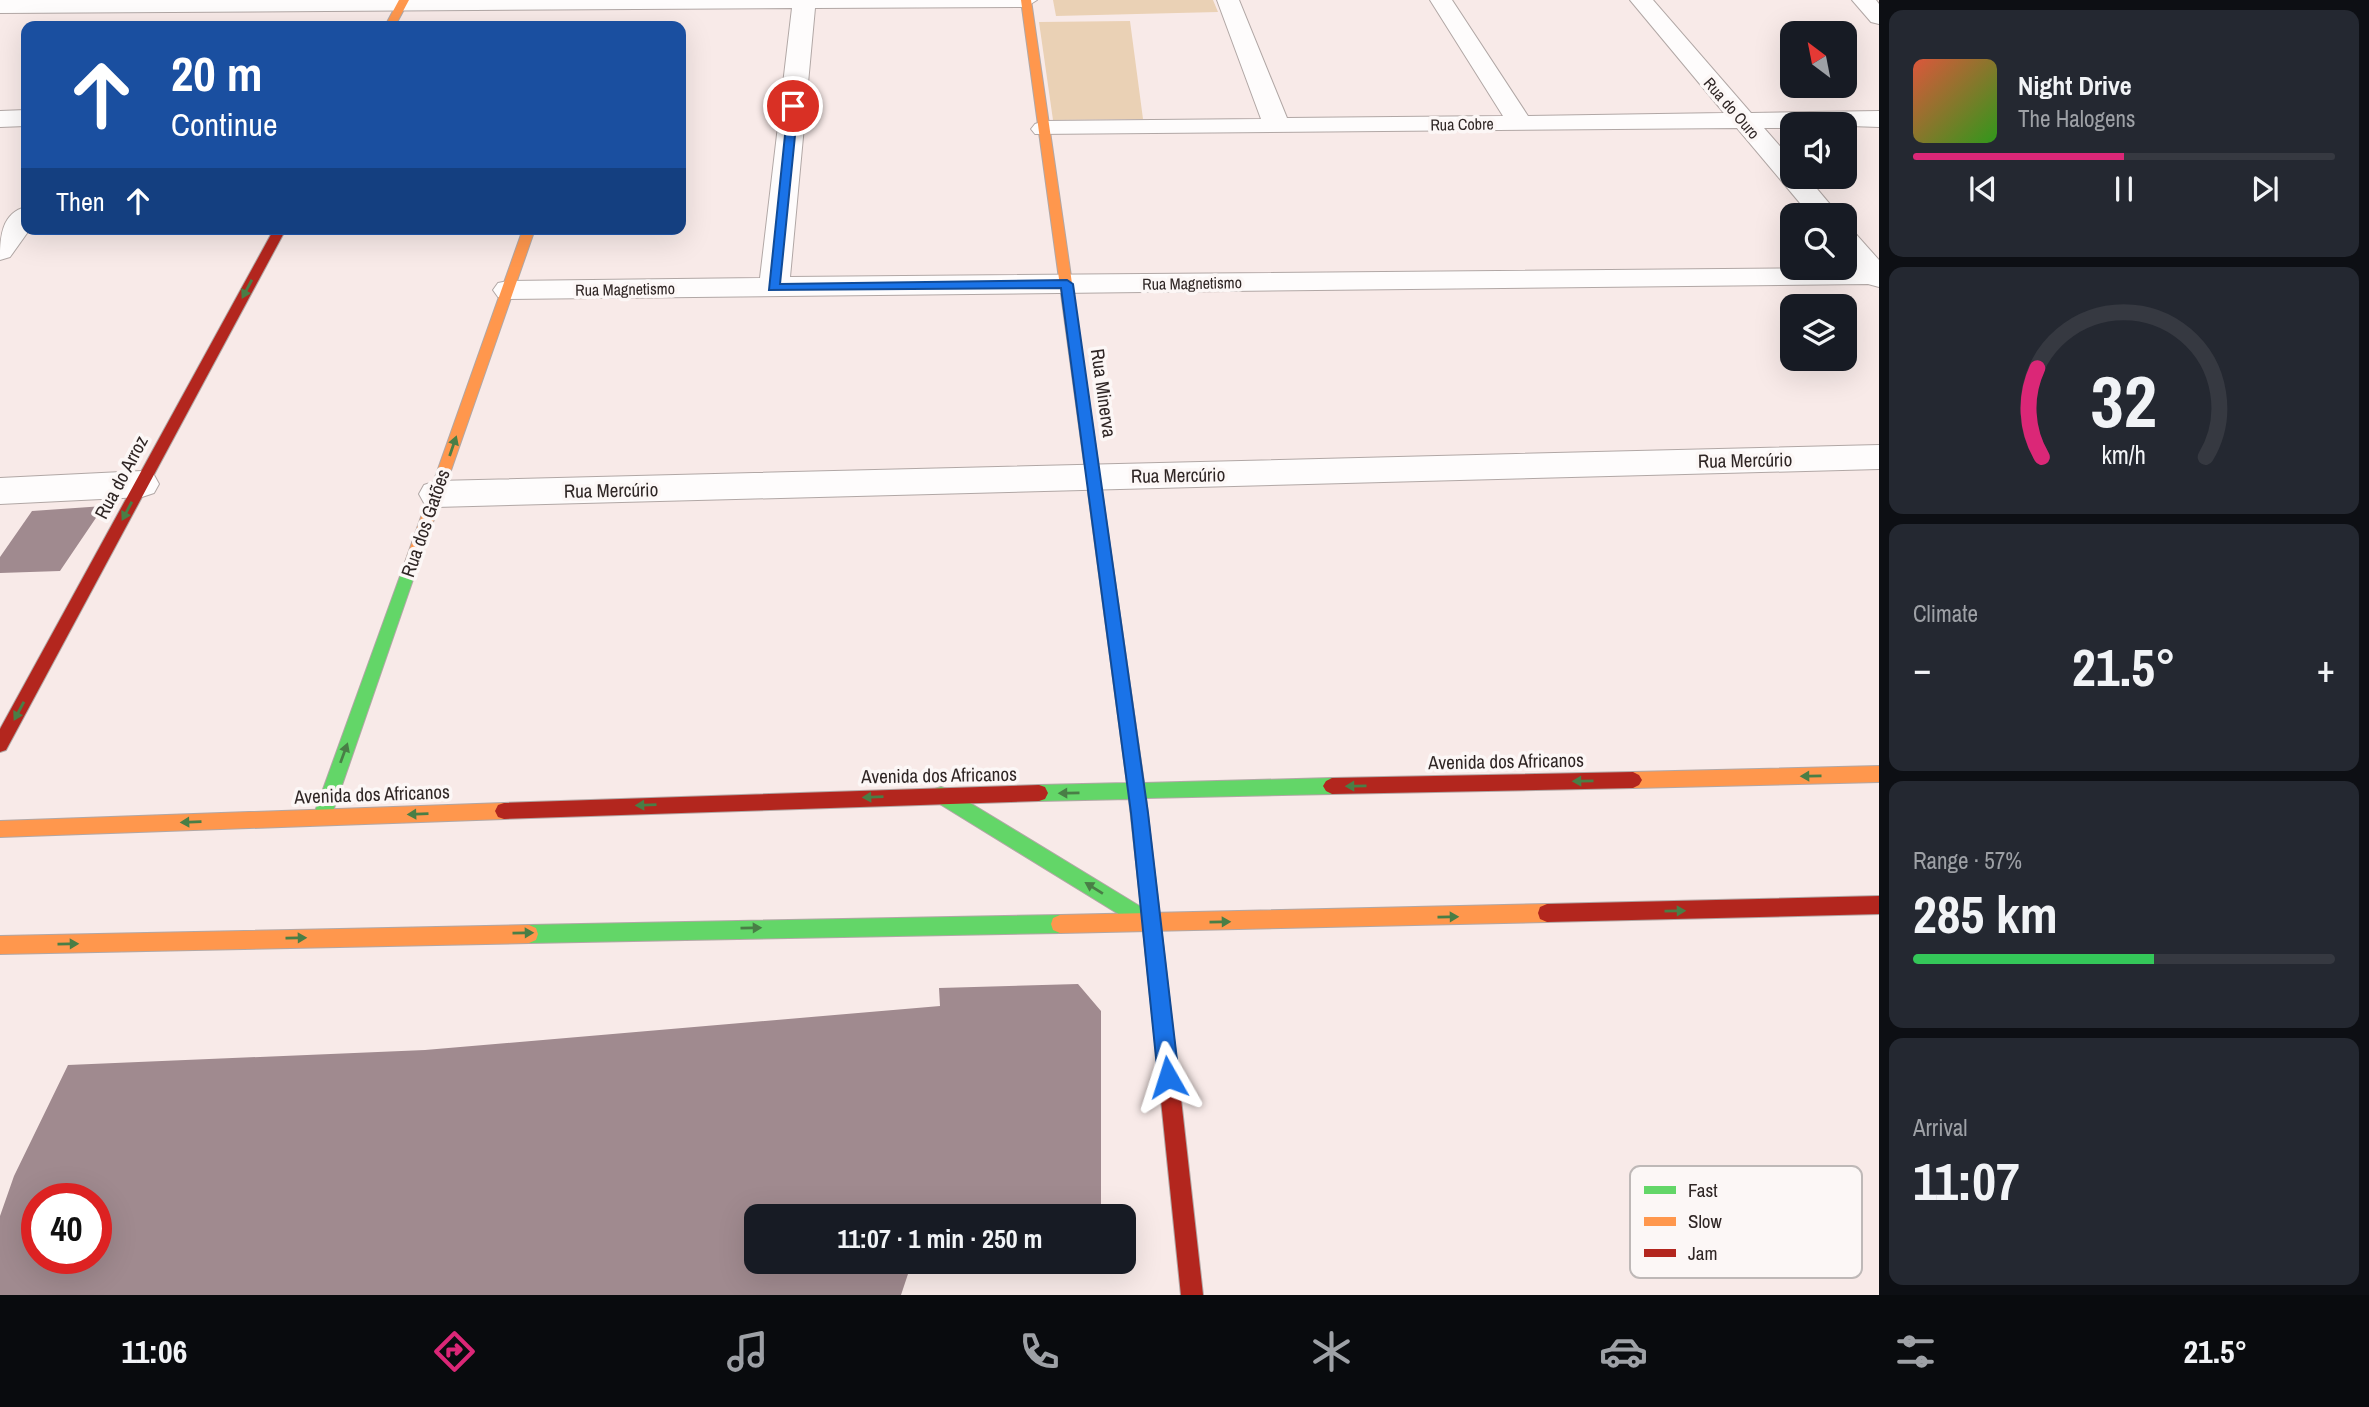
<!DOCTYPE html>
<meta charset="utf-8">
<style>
body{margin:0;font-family:"Archivo Narrow",sans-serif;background:#242831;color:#f1f3f6;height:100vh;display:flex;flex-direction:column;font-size:26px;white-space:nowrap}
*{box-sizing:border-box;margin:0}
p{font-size:23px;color:#9ea1a6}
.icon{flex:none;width:38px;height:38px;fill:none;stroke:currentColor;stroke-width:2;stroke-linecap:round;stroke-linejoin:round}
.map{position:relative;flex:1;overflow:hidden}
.side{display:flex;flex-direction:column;gap:10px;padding:10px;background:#0d0f14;width:490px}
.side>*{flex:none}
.guide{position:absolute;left:21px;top:21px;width:665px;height:214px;border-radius:14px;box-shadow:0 7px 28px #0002;background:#1a4fa0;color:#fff;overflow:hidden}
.needle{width:46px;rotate:328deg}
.buttons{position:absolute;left:1780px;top:21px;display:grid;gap:14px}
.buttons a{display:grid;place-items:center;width:77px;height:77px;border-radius:14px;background:#171b24;box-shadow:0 7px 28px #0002;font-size:35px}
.speed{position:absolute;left:21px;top:1183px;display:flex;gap:14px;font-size:35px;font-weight:700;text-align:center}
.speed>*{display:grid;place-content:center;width:91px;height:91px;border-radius:50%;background:#171b24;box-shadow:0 7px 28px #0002;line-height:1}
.speed .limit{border:10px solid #d22;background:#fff;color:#111}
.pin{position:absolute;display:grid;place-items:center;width:60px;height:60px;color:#fff;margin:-30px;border:4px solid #fff;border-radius:50%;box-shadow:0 2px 7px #0007}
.me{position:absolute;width:77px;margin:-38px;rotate:354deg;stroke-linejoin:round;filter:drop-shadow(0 0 5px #0008)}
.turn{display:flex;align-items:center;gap:24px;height:147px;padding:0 35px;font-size:32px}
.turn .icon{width:91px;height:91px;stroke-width:2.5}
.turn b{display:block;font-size:49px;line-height:60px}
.then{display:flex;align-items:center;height:66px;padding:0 35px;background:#0003;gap:14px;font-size:26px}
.big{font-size:52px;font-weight:700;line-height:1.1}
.side .widget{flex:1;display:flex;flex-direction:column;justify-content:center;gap:10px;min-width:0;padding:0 24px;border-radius:14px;background:#242831}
.side .dial{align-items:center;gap:0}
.dial svg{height:182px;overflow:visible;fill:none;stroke:#363941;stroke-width:7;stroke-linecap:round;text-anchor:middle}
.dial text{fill:#f1f3f6;stroke:none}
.song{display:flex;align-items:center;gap:21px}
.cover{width:84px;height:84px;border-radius:10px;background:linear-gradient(135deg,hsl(10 70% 55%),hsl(110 70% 35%))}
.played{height:7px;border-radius:4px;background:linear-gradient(90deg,#db2777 50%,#363941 50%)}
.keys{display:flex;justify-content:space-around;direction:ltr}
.heat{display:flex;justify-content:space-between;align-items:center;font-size:38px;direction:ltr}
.charge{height:10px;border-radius:5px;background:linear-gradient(90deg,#34c759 57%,#363941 0)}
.trip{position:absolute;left:744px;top:1204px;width:392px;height:70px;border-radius:14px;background:#171b24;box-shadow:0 7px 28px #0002;font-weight:700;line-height:70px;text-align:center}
.tab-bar{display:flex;height:112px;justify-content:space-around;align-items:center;background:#090b0e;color:#9ea1a6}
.tab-bar .icon{width:49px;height:49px}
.tab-bar .on{color:#db2777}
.tab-bar b{font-size:32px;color:#f1f3f6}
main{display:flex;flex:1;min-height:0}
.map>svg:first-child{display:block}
.green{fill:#ead1b5}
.building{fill:#a08a8f;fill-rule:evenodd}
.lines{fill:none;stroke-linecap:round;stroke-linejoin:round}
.street-casing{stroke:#b1a7a5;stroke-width:2}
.fast-casing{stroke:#b1a7a5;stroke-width:2}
.slow-casing{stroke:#b1a7a5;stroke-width:2}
.jam-casing{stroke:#b1a7a5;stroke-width:2}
.street{fill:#fefcfc;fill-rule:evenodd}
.fast{fill:#63d668;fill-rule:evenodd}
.slow{fill:#ff974d;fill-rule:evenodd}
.jam{fill:#b3261e;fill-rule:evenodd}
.oneway{fill:#497e46}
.route{fill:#1a73e8;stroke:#114b97;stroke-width:2}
.labels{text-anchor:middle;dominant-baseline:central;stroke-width:7;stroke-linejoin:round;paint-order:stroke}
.far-street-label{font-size:16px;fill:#2f2625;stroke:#fcf7f6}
.street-label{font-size:19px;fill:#2f2625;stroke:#fcf7f6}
.key{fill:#fcf7f6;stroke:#beb8b7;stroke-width:2}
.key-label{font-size:19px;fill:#2f2625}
</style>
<main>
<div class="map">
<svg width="1879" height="1295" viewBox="0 0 1879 1295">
<rect width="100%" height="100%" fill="#f8eae8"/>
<path class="green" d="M1053,0h160l5,12 -162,4z
M1130,21l13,98 -90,1 -14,-98z"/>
<path class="building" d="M104,506l-44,65 -60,2v-16l32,-46z
M1078,984l23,27v197l-85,8h-260v46h156l-11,33h-901v-79l14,-40 54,-111 357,-15 515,-44 -1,-18zM37,1199h59v59h-59z"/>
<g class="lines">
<g class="street-casing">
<path id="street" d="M0,0h1037l-11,7 -211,1 -25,269 1054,-9 9,-2 -9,-10v-27l10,3 25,28v27l-11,-3 -1360,15 -10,-2 -5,-7 5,-7 10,-2 252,-3 32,-270 -792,5z
M1217,0h22l48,118 216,-2 -73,-116h22l76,116 196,-3 -94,-113h23l98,113 128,-2v16l-87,-3v4h-28l28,32v17h15l32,38h-29l-73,-87 -702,6 -4,-5 4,-5 9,-3 217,-2z
M1852,0h24l3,4v20l-8,-2z
M26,110v16l-26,1v-16z
M26,207v22h4l-20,28 -10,3c0,-22 1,-47 26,-53z
M1879,445v24l-1443,38 -12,-4 -5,-9 5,-9 12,-4z
M142,471l12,4 5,9 -5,9 -12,4 -142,7v-26z"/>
</g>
<g class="fast-casing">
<path id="fast" d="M1093,472l7,5 44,306 188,-5 6,3 3,5 -3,5 -6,3 -186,4 33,283 -3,7 -7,3 -7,-3 -3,-7 -16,-152 -208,-128 -3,-6 3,-6 6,-2 6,2 194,118 -12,-108 -90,2 -6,-2 -3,-6 3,-6 6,-2 88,-2 -41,-306z
M410,562l7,6 -86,249 -3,6 -6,2 -6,-2 -3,-6 90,-249z
M1060,915l7,3 2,6 -2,6 -7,3 -531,10 -7,-3 -2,-6 2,-6 7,-3z"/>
</g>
<g class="slow-casing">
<path id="slow" d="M399,0h10l-14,26h-10z
M1021,0h10l69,477 -7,5 -7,-5z
M523,229h12l-118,339 -7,6 -5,-2 -2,-4z
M1879,766v16l-246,6 -6,-3 -3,-5 3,-5 6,-3z
M504,803l6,2 3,6 -3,6 -6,2 -504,18v-16z
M1547,904l7,3 2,6 -2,6 -7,3 -487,11 -7,-3 -2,-6 2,-6 7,-3z
M529,925l7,3 2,6 -2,6 -7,3 -529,11v-18z"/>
</g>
<g class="jam-casing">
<path id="jam" d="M274,229h12l-280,521 -6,2v-23z
M1633,772l6,3 3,5 -3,5 -6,3 -301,6 -6,-3 -3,-5 3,-5 6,-3z
M1039,785l6,2 3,6 -3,6 -6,2 -535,18 -6,-2 -3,-6 3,-6 6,-2z
M1879,896v18l-332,8 -7,-3 -2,-6 2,-6 7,-3z
M1169,1071l7,3 3,7 24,214h-22l-22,-214 3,-7z"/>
</g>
<use href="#street" class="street"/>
<use href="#fast" class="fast"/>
<use href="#slow" class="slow"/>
<use href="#jam" class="jam"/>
</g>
<defs><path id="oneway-solid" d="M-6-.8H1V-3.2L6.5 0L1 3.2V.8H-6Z" transform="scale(1.75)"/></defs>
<g class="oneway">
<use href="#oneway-solid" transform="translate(247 289) rotate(118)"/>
<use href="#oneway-solid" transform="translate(453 446) rotate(-71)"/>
<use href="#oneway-solid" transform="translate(127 511) rotate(118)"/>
<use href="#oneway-solid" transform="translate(19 711) rotate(118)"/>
<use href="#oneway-solid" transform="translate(344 753) rotate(-70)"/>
<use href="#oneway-solid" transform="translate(1811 776) rotate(179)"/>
<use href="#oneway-solid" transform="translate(1583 781) rotate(179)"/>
<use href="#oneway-solid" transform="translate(1356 786) rotate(179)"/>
<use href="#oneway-solid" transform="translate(1069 793) rotate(179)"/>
<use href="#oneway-solid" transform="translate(873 797) rotate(178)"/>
<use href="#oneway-solid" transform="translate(646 805) rotate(178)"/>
<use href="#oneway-solid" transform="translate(418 814) rotate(178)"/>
<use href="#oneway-solid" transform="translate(191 822) rotate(178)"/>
<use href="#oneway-solid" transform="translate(1094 888) rotate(-148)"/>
<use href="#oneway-solid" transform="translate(1675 911) rotate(-1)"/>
<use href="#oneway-solid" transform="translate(1448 917) rotate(-1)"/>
<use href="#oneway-solid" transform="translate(1220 922) rotate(-1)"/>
<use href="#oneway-solid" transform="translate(751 928) rotate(-1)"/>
<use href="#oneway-solid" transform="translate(523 933) rotate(-1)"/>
<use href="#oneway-solid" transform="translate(296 938) rotate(-1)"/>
<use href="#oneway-solid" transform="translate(68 944) rotate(-1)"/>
</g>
<path class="route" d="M793,102l5,4 -18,178 287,-4 6,4 75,529 31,264 -3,7 -8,3 -7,-3 -3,-7 -27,-264 -70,-525 -292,2 19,-184z"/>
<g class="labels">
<g class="far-street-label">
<text transform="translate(1732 108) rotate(49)">Rua do Ouro</text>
<text transform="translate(1462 124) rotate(-1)">Rua Cobre</text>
<text transform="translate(1192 283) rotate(-1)">Rua Magnetismo</text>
<text transform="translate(625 289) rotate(-1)">Rua Magnetismo</text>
</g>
<g class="street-label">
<text transform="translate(1104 393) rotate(82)">Rua Minerva</text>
<text transform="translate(1745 460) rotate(-1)">Rua Mercúrio</text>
<text transform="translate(1178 475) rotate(-1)">Rua Mercúrio</text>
<text transform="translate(121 477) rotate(-62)">Rua do Arroz</text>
<text transform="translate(611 490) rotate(-1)">Rua Mercúrio</text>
<text transform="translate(425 523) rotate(-71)">Rua dos Gatões</text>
<text transform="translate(1506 761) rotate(-1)">Avenida dos Africanos</text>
<text transform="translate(939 775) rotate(-1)">Avenida dos Africanos</text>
<text transform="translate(372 794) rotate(-2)">Avenida dos Africanos</text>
</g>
</g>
<rect x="1630" y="1166" width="232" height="112" rx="10" class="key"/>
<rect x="1644" y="1186" width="32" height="8" fill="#63d668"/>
<rect x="1644" y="1217" width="32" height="9" fill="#ff974d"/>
<rect x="1644" y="1249" width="32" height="8" fill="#b3261e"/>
<g class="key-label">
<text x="1688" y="1197">Fast</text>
<text x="1688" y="1228">Slow</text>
<text x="1688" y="1260">Jam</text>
</g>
</svg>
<div class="buttons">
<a><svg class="needle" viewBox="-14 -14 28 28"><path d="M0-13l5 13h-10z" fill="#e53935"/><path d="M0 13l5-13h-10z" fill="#9ea1a6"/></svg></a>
<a><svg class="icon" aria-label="sound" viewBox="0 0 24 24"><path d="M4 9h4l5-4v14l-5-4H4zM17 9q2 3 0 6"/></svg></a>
<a><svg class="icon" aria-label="search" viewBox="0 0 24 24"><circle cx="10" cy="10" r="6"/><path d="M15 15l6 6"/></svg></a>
<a><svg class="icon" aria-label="layers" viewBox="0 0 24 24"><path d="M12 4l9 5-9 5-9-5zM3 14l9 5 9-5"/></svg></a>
</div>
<div class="speed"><div class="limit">40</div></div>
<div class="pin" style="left:793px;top:106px;background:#d93025"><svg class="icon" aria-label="arrive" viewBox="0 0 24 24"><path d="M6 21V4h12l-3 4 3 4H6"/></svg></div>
<svg class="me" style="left:1168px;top:1077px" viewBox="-20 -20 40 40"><path d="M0-17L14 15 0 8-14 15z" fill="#1a73e8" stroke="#fff" stroke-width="4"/></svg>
<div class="trip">11:07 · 1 min · 250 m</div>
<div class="guide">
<div class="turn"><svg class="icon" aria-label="ahead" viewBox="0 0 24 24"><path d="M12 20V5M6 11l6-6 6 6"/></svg><div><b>20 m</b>Continue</div></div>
<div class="then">Then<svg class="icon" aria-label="ahead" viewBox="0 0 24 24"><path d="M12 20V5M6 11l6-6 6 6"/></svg></div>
</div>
</div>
<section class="side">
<div class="widget">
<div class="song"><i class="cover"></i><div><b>Night Drive</b><p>The Halogens</p></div></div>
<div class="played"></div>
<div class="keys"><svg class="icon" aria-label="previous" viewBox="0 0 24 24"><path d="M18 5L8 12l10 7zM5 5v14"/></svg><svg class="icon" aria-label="pause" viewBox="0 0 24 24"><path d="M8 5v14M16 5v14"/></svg><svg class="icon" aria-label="next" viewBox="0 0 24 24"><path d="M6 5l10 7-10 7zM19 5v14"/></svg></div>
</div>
<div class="widget dial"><svg viewBox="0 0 100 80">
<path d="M14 69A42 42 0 1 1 86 69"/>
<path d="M14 69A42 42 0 0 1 12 30" stroke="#db2777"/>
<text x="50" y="56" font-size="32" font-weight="700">32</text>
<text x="50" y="72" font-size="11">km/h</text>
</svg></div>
<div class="widget"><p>Climate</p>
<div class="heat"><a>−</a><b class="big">21.5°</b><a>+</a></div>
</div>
<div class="widget"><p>Range · 57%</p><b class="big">285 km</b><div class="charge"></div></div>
<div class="widget"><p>Arrival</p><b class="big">11:07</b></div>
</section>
</main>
<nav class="tab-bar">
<b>11:06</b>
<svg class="icon on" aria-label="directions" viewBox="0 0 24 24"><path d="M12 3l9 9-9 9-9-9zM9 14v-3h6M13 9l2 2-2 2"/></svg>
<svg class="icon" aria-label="music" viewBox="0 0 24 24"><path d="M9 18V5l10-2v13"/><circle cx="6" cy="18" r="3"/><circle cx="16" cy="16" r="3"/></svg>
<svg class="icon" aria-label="phone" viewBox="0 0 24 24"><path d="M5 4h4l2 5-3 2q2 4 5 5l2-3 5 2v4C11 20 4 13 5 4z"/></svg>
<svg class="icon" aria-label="climate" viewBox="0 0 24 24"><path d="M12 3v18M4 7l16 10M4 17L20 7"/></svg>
<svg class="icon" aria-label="car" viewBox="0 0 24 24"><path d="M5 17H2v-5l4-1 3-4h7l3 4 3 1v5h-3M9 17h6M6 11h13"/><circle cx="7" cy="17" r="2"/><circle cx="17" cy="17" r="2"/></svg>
<svg class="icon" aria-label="filters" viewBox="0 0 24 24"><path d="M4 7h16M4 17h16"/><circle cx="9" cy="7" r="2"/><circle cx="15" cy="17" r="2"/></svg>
<b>21.5°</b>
</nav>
